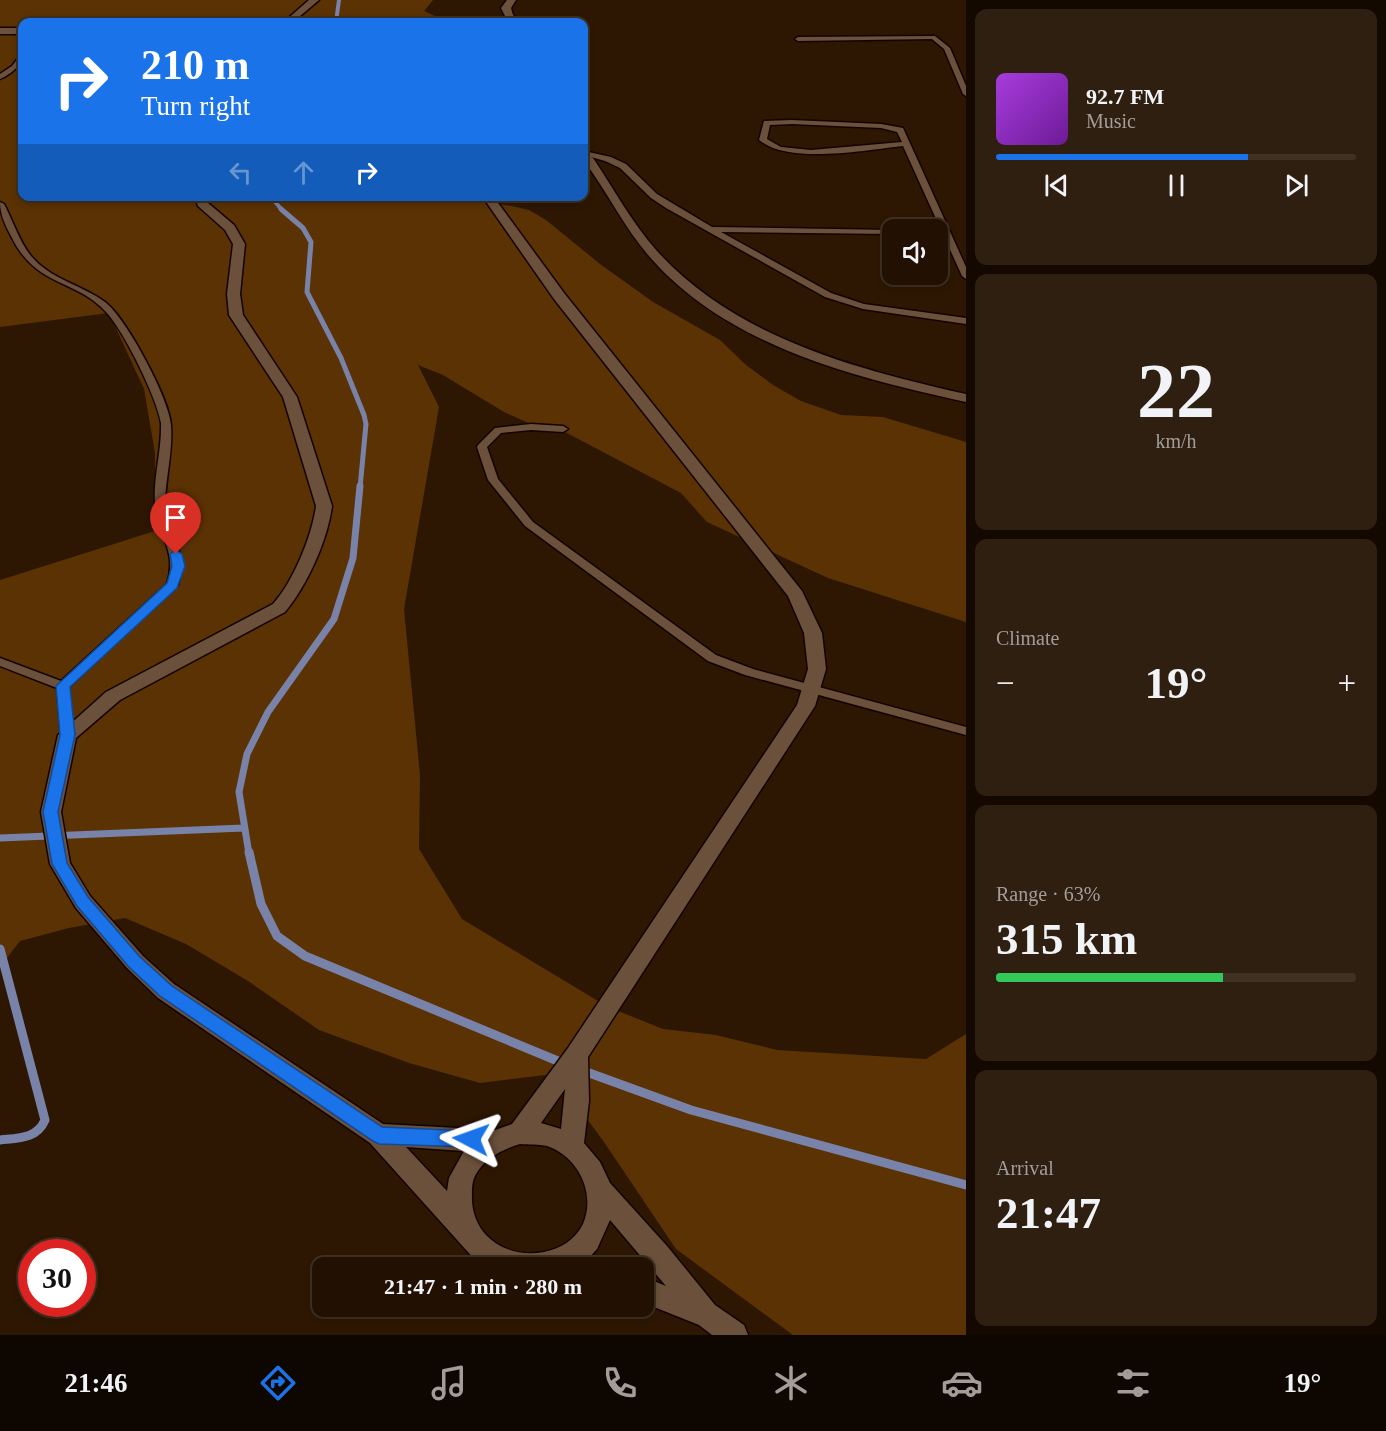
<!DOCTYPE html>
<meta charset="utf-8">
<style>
body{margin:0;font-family:"Times New Roman",serif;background:#2e1f11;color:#f1f3f6;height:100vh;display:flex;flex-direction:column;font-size:22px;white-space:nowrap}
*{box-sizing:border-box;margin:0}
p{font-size:20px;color:#a29d99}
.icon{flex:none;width:33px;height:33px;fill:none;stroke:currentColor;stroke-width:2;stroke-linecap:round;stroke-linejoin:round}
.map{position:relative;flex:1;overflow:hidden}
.details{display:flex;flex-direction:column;gap:9px;padding:9px;background:#130901;width:420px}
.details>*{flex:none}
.top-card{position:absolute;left:18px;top:18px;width:570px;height:183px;border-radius:12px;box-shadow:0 3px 9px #0003,0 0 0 2px #3f3124;background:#1a73e8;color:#fff;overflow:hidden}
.tools{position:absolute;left:882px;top:219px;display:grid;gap:12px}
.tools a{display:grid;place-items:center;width:66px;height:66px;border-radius:12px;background:#221102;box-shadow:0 3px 9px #0003,0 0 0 2px #3f3124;font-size:30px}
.speed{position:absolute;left:18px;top:1239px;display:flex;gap:12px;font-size:30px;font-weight:700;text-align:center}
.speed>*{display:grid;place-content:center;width:78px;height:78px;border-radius:50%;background:#221102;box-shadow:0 3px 9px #0003,0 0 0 2px #3f3124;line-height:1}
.speed .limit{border:9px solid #d22;background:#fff;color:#111}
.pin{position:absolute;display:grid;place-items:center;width:51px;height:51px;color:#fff;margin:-62px -26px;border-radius:50% 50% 50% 0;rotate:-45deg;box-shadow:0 0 6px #0007}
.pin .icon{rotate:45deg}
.me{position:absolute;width:66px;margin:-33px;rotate:274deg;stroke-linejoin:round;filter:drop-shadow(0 0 4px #0008)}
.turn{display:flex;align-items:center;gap:21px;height:126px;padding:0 24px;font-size:27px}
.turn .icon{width:78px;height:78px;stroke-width:2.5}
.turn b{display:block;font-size:42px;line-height:51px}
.lanes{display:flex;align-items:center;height:57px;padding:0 24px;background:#0003;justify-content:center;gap:30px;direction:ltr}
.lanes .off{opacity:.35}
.big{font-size:45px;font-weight:700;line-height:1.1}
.details .widget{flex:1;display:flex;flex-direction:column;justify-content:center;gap:9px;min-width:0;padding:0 21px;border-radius:12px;background:#2e1f11}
.details .dial{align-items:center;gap:0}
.dial b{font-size:78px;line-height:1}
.song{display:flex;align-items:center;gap:18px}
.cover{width:72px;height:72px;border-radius:9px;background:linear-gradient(135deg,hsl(280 70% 55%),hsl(280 70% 35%))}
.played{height:6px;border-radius:3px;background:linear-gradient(90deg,#1a73e8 70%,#3f3124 70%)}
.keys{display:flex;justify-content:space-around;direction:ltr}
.heat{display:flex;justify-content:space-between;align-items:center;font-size:33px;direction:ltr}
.charge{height:9px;border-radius:4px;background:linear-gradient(90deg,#34c759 63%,#3f3124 0)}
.trip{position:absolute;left:312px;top:1257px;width:342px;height:60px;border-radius:12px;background:#221102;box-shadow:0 3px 9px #0003,0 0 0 2px #3f3124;font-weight:700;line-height:60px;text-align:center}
.dock{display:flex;height:96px;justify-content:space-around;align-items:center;background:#0e0701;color:#a29d99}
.dock .icon{width:42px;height:42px}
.dock .current{color:#1a73e8}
.dock b{font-size:27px;color:#f1f3f6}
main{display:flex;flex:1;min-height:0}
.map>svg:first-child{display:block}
.green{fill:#5a3204}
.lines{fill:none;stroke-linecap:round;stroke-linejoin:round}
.stream-far3{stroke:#7983aa;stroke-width:4}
.stream-far2{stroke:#7983aa;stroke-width:5}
.stream-far1{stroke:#7983aa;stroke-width:7}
.stream{stroke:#7983aa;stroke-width:9}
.service-casing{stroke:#140300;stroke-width:3}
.minor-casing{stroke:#140300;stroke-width:3}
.service{fill:#6b513b;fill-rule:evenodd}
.minor{fill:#6b513b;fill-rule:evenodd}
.route{fill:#1a73e8;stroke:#114b97;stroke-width:1.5}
</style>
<main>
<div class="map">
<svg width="966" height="1335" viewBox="0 0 966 1335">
<rect width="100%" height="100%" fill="#2d1702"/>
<path class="green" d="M0,0h433l-9,11 20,9 17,2h-439v174h447l4,4 39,6 17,4 17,10 54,44 53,38 67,38 26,25 27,20 28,16 40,14 42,2 83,25v180l-138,-44 -121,-56 -26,-29 -118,-62 -30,-6 -29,-13 -61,-37 -25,-10 21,42 -35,202 16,166 -1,74 43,70 146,88 55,22 53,6 61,15 149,9 40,-25v301h-173l-117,-86 -72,-107 -50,-68 -74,9 -71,-20 -90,-33 -71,-49 -62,-37 -61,-26 -56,10 -49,13 -20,26v-387l155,-49v-78l-11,-64 -35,-76 -109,14z"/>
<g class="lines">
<path class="stream-far3" d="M336,22l3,-22
M270,196l13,15"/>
<path class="stream-far2" d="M281,209l22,19 8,14 -4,50 34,66 23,57 2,9 -6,64"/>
<path class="stream-far1" d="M0,838l244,-10
M249,854l-10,-62 8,-38 21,-42 66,-93 19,-61 7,-72"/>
<path class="stream" d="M249,852l12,52 16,32 28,20 260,108
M0,949l45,171c-8,19 -27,18 -45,20
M581,1070l110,40 275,75"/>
<g class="service-casing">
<path id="service" d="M935,36l15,12 16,38v10l-3,-2 -19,-45 -12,-10 -134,2 -3,-2 3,-2z
M22,53c1,12 -11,21 -22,26v-5l12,-8z
M792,120l89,4 22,4 63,139v12l-4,-3 -59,-130c-38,4 -114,19 -144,-6l5,-19zM792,124l89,4 16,4 5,10 -91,8 -30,-3 -14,-8 3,-14z
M584,151l27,6 15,7 31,30 55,33 180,3v4l-171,-2 110,61 33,11 102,14v6l-103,-15 -38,-12 -159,-89 -15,-10 -31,-30 -15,-7 -21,-6z
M0,202l4,2c9,17 15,37 27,52 19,23 51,29 74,46 21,16 64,96 66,123 2,26 -5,51 -6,77 4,31 23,50 13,83l-109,102 4,48 -2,3h-8l-2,-3 -4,-47 -57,-22v-8l61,23 106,-97c10,-30 -6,-45 -11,-72 -5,-29 6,-59 5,-89 -4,-25 -37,-92 -55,-111 -31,-34 -70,-24 -95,-76 -6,-11 -11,-22 -11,-34z
M531,424l32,2 5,3 -5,3 -32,-2 -30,3 -14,14 11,32 35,43 183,133 37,14 213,58v8l-221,-60 -37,-14 -183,-135 -37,-46 -11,-33 1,-2 17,-17z"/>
</g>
<g class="minor-casing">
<path id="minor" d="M309,0h10l-26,22h-9z
M507,0h9l-5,8 2,7 8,7h-9l-6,-4 -5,-10z
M0,28h22v6h-22z
M584,152l9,6c21,31 39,65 64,93 79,87 199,118 309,143v8c-113,-25 -240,-56 -318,-147 -25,-29 -41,-64 -64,-94z
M195,196h12l1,7 26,22 11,19 -5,50 3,21 54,82 35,109c-4,33 -25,80 -47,106l-165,88 -44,38 -15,74 9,51 20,33 53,60 31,28 209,140 112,6 17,-6 56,-76 229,-343 11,-36 -4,-36 -16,-37 -234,-297 -72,-103h11l71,97 238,298 20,42 4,36 -11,37 -227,351 1,44 -5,42 16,19 10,21 57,63 48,59 29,20 4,10h-36l-13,-10 -55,-22v-26l22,9 -56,-66 -13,29 -9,10 -13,9h-88l-11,-7 -106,-118 -212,-145 -31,-30 -51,-60 -26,-44 -9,-52 17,-77 48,-43 167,-88c20,-22 39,-68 43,-98l-33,-109 -54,-82 -2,-21 6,-50 -8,-14 -27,-24zM565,1089l-4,40 -20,-6zM520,1144c9,1 19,0 27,2 32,11 49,48 36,78 -8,16 -23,25 -39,28 -35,7 -70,-14 -72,-51 0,-8 -1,-19 4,-27 9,-16 27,-25 44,-30zM406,1147l58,4 -15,27 -2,13z"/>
</g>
<use href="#service" class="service"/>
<use href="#minor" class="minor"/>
</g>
<path class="route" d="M176,550l6,4 3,12 -8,22 -107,99 5,48 -17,77 9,51 21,34 52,60 32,29 210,141 89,4 7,2 2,6 -2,6 -7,2 -92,-3 -6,-3 -213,-145 -31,-29 -52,-61 -25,-42 -9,-52 17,-77 -4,-49 111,-103 5,-17 -2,-12z"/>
</svg>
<div class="tools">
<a><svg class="icon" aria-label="sound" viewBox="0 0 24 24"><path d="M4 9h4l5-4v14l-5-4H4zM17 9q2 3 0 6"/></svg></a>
</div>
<div class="speed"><div class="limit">30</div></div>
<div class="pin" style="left:176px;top:554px;background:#d93025"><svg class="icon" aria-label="arrive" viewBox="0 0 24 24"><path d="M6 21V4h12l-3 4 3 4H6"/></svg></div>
<svg class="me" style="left:471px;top:1139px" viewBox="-20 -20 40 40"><path d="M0-17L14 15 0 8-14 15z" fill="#1a73e8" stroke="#fff" stroke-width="4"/></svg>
<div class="trip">21:47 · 1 min · 280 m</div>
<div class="top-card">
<div class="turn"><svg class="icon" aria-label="right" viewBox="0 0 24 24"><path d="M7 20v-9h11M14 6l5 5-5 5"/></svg><div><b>210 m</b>Turn right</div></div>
<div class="lanes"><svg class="icon off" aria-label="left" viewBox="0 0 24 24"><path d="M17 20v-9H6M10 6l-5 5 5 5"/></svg><svg class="icon off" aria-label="ahead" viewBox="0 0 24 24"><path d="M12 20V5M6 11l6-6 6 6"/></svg><svg class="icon" aria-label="right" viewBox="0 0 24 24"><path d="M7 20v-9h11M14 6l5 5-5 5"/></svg></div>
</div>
</div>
<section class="details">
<div class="widget">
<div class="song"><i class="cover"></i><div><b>92.7 FM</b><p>Music</p></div></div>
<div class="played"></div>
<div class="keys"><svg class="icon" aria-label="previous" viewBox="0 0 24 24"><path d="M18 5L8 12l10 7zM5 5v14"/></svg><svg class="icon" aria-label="pause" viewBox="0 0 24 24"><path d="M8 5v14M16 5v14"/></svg><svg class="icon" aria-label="next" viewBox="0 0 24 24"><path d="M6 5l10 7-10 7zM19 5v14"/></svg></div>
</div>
<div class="widget dial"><b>22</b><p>km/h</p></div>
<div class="widget"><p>Climate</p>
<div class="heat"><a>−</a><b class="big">19°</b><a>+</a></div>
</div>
<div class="widget"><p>Range · 63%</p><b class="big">315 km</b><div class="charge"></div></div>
<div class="widget"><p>Arrival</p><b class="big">21:47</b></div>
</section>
</main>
<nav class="dock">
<b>21:46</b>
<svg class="icon current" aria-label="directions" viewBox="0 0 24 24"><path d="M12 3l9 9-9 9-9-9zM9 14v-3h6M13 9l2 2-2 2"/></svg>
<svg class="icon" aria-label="music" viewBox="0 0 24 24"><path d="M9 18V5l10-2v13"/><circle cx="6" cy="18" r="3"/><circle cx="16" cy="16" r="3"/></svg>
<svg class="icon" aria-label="phone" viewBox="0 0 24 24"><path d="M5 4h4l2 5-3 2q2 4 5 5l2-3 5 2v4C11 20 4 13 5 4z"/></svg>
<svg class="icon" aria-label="climate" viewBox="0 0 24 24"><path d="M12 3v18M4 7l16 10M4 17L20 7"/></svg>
<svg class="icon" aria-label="car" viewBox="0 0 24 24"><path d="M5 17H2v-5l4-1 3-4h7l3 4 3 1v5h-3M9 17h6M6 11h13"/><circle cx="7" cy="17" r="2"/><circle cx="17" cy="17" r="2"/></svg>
<svg class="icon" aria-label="filters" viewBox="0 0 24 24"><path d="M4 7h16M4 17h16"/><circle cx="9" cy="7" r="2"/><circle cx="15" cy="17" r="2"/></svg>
<b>19°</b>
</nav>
